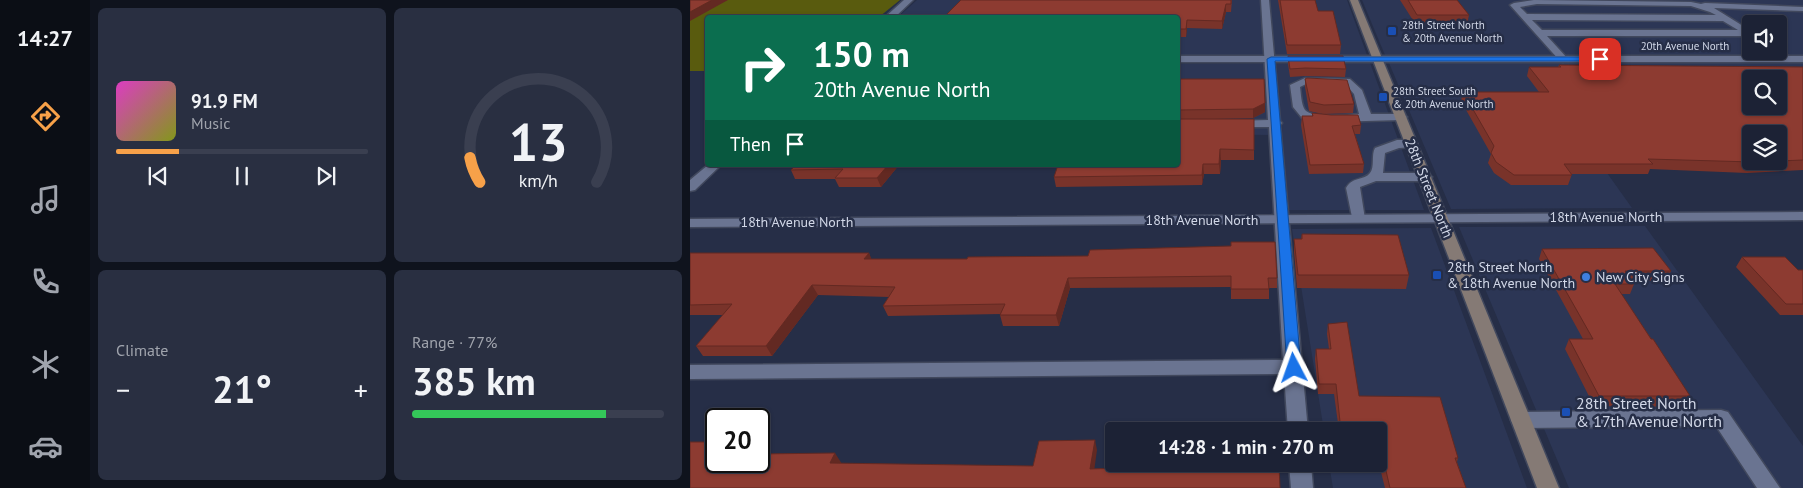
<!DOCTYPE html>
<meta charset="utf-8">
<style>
body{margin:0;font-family:"PT Sans",sans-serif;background:#292f41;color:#f1f3f6;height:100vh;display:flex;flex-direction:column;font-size:19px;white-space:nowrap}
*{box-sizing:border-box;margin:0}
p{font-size:16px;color:#a0a4ad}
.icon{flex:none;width:28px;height:28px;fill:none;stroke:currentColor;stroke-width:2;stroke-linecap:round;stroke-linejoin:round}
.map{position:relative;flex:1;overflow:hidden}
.panel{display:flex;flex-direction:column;gap:8px;padding:8px;background:#0f131d;width:600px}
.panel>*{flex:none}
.banner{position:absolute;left:15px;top:15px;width:475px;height:152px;border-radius:5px;box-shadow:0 1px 4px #0004,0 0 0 1px #3a3f50;background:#0b6e4f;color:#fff;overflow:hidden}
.fabs{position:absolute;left:1052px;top:15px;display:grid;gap:10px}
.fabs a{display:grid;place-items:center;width:45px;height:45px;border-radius:5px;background:#1c2235;box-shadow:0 1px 4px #0004,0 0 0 1px #3a3f50;font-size:25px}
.speed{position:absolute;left:15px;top:408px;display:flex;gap:10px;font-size:25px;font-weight:700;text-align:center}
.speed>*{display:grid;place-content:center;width:65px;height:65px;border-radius:50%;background:#1c2235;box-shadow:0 1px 4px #0004,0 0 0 1px #3a3f50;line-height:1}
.speed .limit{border:2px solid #111;border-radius:8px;background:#fff;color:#111}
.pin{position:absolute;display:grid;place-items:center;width:42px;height:42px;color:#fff;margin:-21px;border-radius:10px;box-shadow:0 2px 8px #0006}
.me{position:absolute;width:55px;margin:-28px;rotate:356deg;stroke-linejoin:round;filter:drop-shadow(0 0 4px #0008)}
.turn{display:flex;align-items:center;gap:18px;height:105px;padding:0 25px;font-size:22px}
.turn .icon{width:65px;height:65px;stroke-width:2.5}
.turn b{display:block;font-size:35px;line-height:42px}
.then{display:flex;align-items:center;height:48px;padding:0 25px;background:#0003;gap:10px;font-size:19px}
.big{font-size:38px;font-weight:800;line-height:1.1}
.panel .tile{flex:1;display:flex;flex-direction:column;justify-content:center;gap:8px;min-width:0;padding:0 18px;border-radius:8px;background:#292f41}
.panel .dial{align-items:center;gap:0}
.dial svg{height:130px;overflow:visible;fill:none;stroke:#3a3f50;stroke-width:7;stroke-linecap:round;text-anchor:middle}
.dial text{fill:#f1f3f6;stroke:none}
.song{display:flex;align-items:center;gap:15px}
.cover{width:60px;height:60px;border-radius:8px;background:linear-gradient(135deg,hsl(310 70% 55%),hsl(70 70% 35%))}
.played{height:5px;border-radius:2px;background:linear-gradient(90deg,#f7a149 25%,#3a3f50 25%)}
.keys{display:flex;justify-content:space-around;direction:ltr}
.heat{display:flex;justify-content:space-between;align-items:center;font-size:28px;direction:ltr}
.charge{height:8px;border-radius:4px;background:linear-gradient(90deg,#34c759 77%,#3a3f50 0)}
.panel .tiles{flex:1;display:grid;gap:8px;grid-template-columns:repeat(2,1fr)}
.trip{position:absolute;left:415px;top:422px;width:282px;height:50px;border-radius:5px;background:#1c2235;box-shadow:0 1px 4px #0004,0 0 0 1px #3a3f50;font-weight:800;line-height:50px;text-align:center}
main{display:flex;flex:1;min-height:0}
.dock{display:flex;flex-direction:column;width:90px;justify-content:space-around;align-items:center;background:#0b0e15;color:#a0a4ad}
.dock .icon{width:35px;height:35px}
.dock .current{color:#f7a149}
.dock b{font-size:22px;color:#f1f3f6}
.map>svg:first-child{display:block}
.built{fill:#2c3655;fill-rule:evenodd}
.green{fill:#595b0e}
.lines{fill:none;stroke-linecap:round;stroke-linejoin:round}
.lane-casing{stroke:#41485d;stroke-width:3}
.street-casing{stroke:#41485d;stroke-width:3}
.secondary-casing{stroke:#41485d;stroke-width:3}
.lane{fill:#6a7491;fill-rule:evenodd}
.street{fill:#6a7491;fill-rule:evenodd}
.secondary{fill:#857a75;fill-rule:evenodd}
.wall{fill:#79332a}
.shaded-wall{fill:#632922}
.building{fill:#8d3b31;stroke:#632922;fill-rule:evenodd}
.route{fill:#1a73e8;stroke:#114b97}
.transit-dot{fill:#1a4fb4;stroke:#262e47;stroke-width:2}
.shop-dot{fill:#3f7fe0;stroke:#262e47;stroke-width:2}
.labels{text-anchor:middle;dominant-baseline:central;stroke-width:5;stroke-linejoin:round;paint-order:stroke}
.far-poi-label{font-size:11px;fill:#d1d7e7;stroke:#262e47;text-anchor:start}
.far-street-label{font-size:11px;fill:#d1d7e7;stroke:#262e47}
.street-label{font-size:14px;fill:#d1d7e7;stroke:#262e47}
.poi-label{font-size:14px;fill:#d1d7e7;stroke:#262e47;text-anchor:start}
.near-poi-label{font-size:16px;fill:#d1d7e7;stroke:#262e47;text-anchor:start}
</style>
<main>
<nav class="dock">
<b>14:27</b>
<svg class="icon current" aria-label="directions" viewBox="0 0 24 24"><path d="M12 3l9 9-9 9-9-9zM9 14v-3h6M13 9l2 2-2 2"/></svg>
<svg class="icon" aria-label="music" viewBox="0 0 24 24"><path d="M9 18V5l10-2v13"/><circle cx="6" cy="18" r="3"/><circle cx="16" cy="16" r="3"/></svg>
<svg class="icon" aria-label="phone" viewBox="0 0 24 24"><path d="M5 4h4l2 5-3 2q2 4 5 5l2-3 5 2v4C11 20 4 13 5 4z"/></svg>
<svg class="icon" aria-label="climate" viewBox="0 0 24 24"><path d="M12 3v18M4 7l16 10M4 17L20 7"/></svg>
<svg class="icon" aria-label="car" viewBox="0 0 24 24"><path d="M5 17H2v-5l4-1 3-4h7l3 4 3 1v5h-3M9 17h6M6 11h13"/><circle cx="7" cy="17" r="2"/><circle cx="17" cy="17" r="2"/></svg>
</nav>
<section class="panel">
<div class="tiles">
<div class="tile">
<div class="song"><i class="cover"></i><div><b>91.9 FM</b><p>Music</p></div></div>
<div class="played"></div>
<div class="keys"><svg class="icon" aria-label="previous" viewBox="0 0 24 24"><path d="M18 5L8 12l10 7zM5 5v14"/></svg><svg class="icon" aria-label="pause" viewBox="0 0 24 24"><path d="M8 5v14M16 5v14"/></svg><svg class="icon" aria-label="next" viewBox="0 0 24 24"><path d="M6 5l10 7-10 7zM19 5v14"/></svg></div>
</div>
<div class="tile dial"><svg viewBox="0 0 100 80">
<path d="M14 69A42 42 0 1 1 86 69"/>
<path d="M14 69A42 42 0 0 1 8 54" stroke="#f7a149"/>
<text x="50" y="56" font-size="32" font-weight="700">13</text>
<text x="50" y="72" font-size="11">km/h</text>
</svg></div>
<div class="tile"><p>Climate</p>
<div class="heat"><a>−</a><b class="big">21°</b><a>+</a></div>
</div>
<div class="tile"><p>Range · 77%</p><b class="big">385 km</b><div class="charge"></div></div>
</div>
</section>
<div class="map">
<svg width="1113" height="488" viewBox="0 0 1113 488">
<rect width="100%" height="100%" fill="#262e47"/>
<path class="built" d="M227,0h430l20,55h-189v-37h-281z
M672,0h441v55h-418zM1061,24h28v27h-28z
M680,63l54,147h-135l-12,-75 -99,-1v-70z
M699,63h414v65h-228l57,80 -181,1zM1061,79h28v27h-28z
M955,226l158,220v42h-234l-110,-261z
M741,228l96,260h-194l-4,-24h50v-33h-55l-32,-202z"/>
<path class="green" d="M0,0h210l-21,17 -171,1 -1,53h-17z"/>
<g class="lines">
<g class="lane-casing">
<path id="lane" d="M571,0h8l11,121 2,2 -2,2 28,306h-20l-4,-57 -594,5v-14l593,-5 -14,-233h-35l-6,-3 6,-3 34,-1z
M844,0l157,2 10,2 4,-1 98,4v4l-89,-3 37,23v7l-5,-2h-199l21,23 -5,3 -3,-1 -50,-56 4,-2zM847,4l154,2 19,6 6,3 -189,-1 -7,-7zM842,20l191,1 15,9h-196z
M1089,49l11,8v4h-6l-13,-10h8z
M615,78l45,1 12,11 9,24h30l6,3 -6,3 -70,2 -29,-4 -9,-11 -3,-22zM616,84l41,2 7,8 5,20c-11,1 -46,5 -54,-4 -4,-6 -4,-17 -5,-23z
M707,140h14l6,4 -2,3 -16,1 -14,5 -2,20h42l7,4 -7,4h-49l-16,6 5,32 -2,3h-10l-7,-34c7,-12 18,-7 24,-15 5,-6 1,-18 5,-25z
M1031,410l7,2 52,76h-23l-41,-62 -195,2 -7,-2 -3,-6 3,-6 7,-2z
M599,464h22l2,24h-22z"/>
</g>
<g class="street-casing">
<path id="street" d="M214,0h9l-19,18h-10z
M488,56h625v6h-625z
M18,165h13l-26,25 -5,1v-11z
M1113,212v8l-1113,7v-8z"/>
</g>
<g class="secondary-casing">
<path id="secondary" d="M660,0h8l201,488h-22z"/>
</g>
<use href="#lane" class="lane"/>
<use href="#street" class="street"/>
<use href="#secondary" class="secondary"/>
</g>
<path class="wall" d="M542,0l-1,12h-5l-4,17 -35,-1 -1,9h-8v-19z
M588,0h37l3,11 23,34 -1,9h-53z
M710,0h57l12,15 -2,10h-51z
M598,56l58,13 -1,8 -40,-1 -15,1 -2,-13z
M869,65l244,2v103l-56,3 -97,-4 -2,5h-76l-4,11h-57l-17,-12 -6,-10 3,-9 -30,-53 2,-9h76l-12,-16 2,-9h29z
M488,79l87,24v9l-12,6 -38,1h39v41h-33l-1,14h-16l-2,11 -146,2 -2,-10 124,-12z
M615,79l49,25 -1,9 -30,1 -14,-3 -4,-24z
M622,113l49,12 -1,9h-5l9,30 -1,9 -54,1 -8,-49 1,-9h10z
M106,165h103l-18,22h-42l-4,-8h-40l-4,-9z
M219,165h93l-2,3 -90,-2z
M612,234l107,41 -3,14 -109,-1 -3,-36v-13h7z
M852,249l129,22 -5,10h-34l2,3 -4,10h-9l69,102 -7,11 -89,-1 -29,-57 4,-10h14l-44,-80z
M0,253h179l2,6 406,19v10h-8v11h-38v-12l-161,1 -11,38h-56l-3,-11 1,-1 -113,2 -5,-10 6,-9 -71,-2 -46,61h-69l-7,-10 27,-31h-33z
M1052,257l56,13h5v45h-23l-44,-48z
M638,324l31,72 99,62 -1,4 9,26h-81l-5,-20h-9v-4h8v-33h-40l-5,-37h-16l-3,-35 1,-10h13l-2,-15z"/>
<path class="shaded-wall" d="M22,0h16l-38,21v-9z
M536,4v8l-4,17v-8z
M497,20v8l-1,9v-8z
M575,103v9l-12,6v-9z
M530,149l1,11 -1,14 -1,-10z
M513,164l1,10 -2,11v-10z
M198,165h11l-18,22 -4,-9z
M179,253l4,10 -9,-4z
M378,278l2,10 -11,38 -3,-11z
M122,285l6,10 -46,61 -6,-10z
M405,440l2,10 -4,29 -3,-10z
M73,441l7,11 -8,12 -3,-4v-13z
M145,453l7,11 -12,-1z"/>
<path class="building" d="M0,0h22l-22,12z
M271,0h270v4h-5l-4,17 -35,-1 -1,9h-8v-11h-235z
M590,0h35l3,11h15l8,34h-54z
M718,0h49l12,15h-52z
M598,56h55l3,13 -41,-1 -15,1z
M869,65l244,2v93l-24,1v-27h-28v27h25l-23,1 -105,-3 5,5h-89l8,11h-58l-18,-13 -5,-9 3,-7 -31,-54h86l-20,-25h32zM1061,79h28v27h-28z
M617,78l40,2 7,24 -30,1 -14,-3 -5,-23z
M488,79h86l1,24 -12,6 -75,1z
M622,113l19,2h27l3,10 -9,1 12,38 -54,1 -8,-49h11z
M488,119h76v31l-34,-1 -1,15h-16l-1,11 -148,2 4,-12h120z
M106,165h92l-11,13h-42l8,-9 -52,1z
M612,234l96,1 11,40h-111l-4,-36h8z
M541,242h44l2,36h-9l1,11h-38v-13l-163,2 -12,37h-56l5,-11 -122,2 12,-19 -83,-2 -46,61h-70l36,-42 -42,1v-52h179l-5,6h103l1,-2 120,-1 2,-6 141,-4z
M963,248l18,23h-46l9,13h-19l36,55h2l37,57h-91l-30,-57h24l-51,-90z
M1052,257h43l13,13h5v34h-17z
M657,322l12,74 81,1 18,61h-3l11,30h-76l-7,-30h-4v-27h-38l-5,-47h-17l-3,-35h15l-3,-25z
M528,423h60v8h-60z
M405,440l-5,29 126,-4v-1h63l1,24h-590v-46h26v19h43v-7l76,-1 -5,10 203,3 6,-25z
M73,441l-4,6v-5z"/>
<path class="route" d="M581,57h329l4,2 -4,2h-325l26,307 -2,3 -5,2 -5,-2 -2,-3 -20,-309z"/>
<g class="transit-dot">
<rect x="697" y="26" width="10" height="10" rx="2.5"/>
<rect x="688" y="92" width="10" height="10" rx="2.5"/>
<rect x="742" y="270" width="10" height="10" rx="2.5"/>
<rect x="871" y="407" width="10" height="10" rx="2.5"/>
</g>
<circle class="shop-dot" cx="896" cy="277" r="5"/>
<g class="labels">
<g class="far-poi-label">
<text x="712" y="25">28th Street North<tspan x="712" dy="13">&amp; 20th Avenue North</tspan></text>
<text x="703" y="91">28th Street South<tspan x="703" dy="13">&amp; 20th Avenue North</tspan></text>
</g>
<g class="far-street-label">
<text x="995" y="46">20th Avenue North</text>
</g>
<g class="street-label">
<text transform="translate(739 188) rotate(68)">28th Street North</text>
<text x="916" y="217">18th Avenue North</text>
<text x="512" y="220">18th Avenue North</text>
<text x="107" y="222">18th Avenue North</text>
</g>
<g class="poi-label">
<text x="757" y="267">28th Street North<tspan x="757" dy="16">&amp; 18th Avenue North</tspan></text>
<text x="906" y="277">New City Signs</text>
</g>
<g class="near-poi-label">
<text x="886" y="403">28th Street North<tspan x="886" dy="18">&amp; 17th Avenue North</tspan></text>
</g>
</g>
</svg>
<div class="fabs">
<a><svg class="icon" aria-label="sound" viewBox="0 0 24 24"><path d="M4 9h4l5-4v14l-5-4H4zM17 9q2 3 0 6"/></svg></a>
<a><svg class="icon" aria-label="search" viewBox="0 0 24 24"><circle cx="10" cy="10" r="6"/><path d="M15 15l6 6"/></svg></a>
<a><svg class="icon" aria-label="layers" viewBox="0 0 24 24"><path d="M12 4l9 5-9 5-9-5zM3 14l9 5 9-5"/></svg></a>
</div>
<div class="speed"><div class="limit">20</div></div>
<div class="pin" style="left:910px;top:59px;background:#d93025"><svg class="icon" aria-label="arrive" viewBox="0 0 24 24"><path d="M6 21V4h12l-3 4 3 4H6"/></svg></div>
<svg class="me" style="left:604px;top:368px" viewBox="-20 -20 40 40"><path d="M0-17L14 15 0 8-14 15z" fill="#1a73e8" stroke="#fff" stroke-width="4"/></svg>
<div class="trip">14:28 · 1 min · 270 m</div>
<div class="banner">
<div class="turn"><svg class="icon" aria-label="right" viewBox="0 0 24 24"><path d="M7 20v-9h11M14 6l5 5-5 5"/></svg><div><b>150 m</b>20th Avenue North</div></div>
<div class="then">Then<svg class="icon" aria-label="arrive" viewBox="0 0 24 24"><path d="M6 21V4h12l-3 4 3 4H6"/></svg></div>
</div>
</div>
</main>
